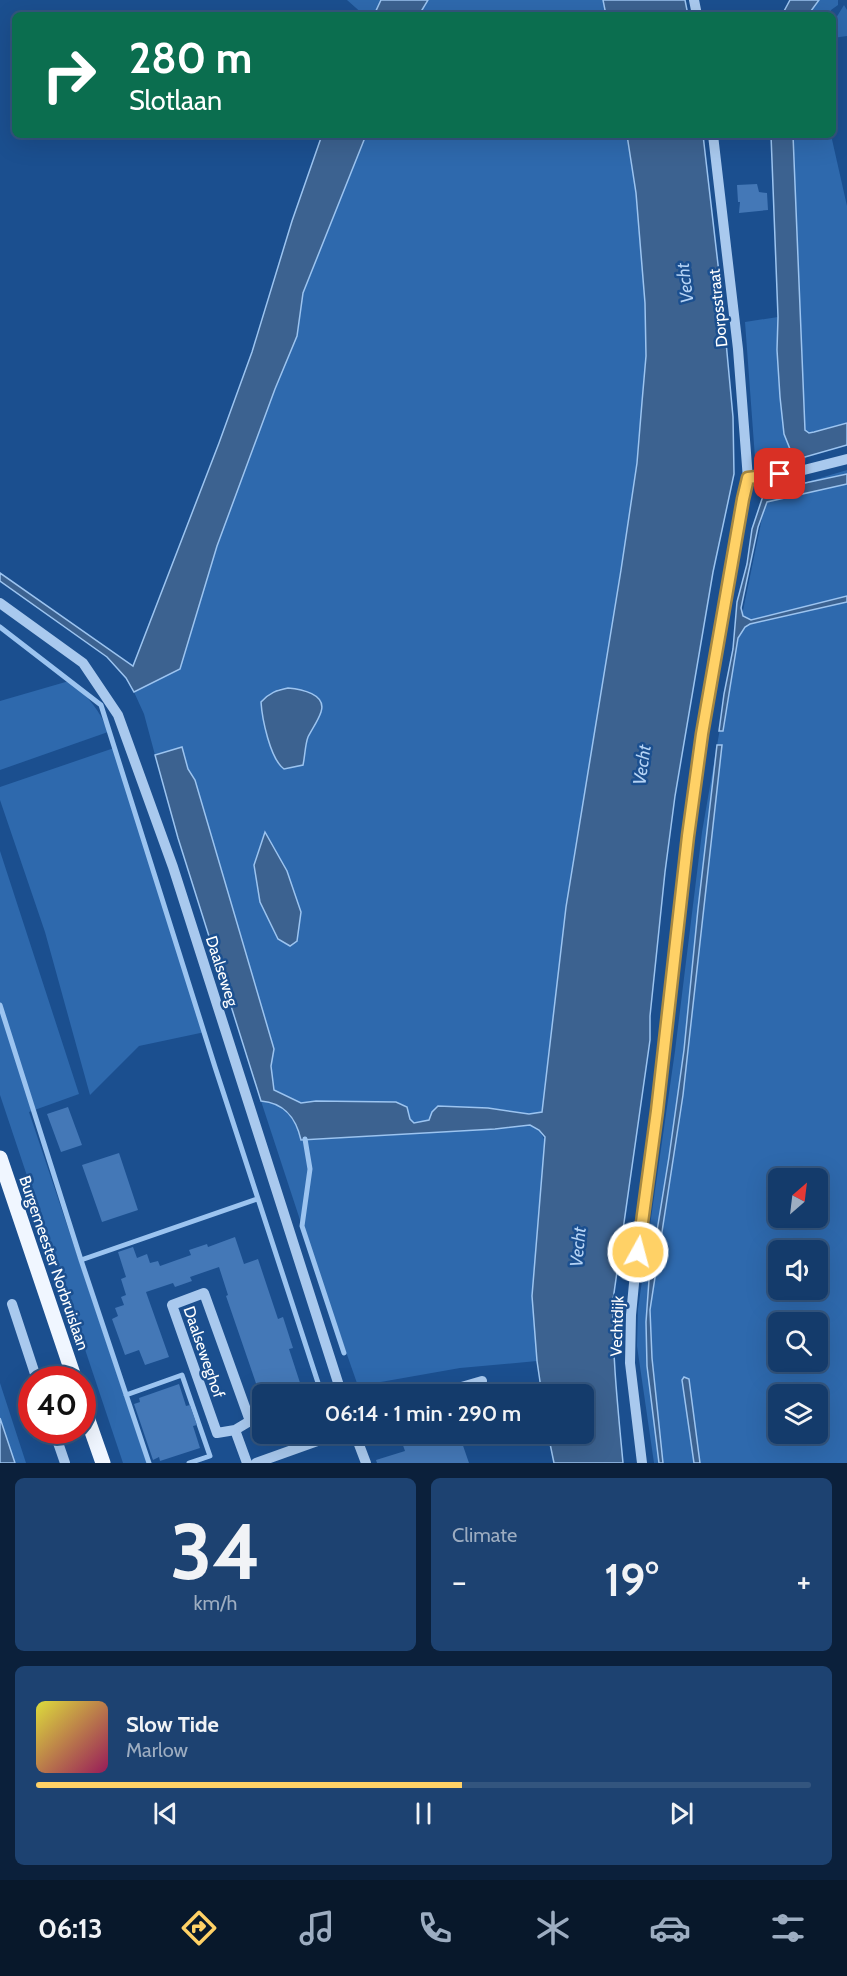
<!DOCTYPE html>
<meta charset="utf-8">
<style>
body{margin:0;font-family:Cabin,sans-serif;background:#1d4271;color:#f1f3f6;height:100vh;display:flex;flex-direction:column;font-size:22px;white-space:nowrap}
*{box-sizing:border-box;margin:0}
p{font-size:20px;color:#9dadc1}
.icon{flex:none;width:33px;height:33px;fill:none;stroke:currentColor;stroke-width:2;stroke-linecap:round;stroke-linejoin:round}
.map{position:relative;height:1463px;overflow:hidden}
.sheet{display:flex;flex-direction:column;gap:15px;padding:15px;background:#0b203b;flex:1}
.sheet>*{flex:none}
.hud{position:absolute;left:12px;top:12px;width:824px;height:126px;border-radius:9px;box-shadow:0 6px 24px #0002,0 0 0 2px #33557e;background:#0b6e4f;color:#fff;overflow:hidden}
.needle{width:39px;rotate:28deg}
.buttons{position:absolute;left:768px;top:1168px;display:grid;gap:12px}
.buttons a{display:grid;place-items:center;width:60px;height:60px;border-radius:9px;background:#143b6b;box-shadow:0 6px 24px #0002,0 0 0 2px #33557e;font-size:30px}
.speed{position:absolute;left:18px;top:1366px;display:flex;gap:12px;font-size:30px;font-weight:700;text-align:center}
.speed>*{display:grid;place-content:center;width:78px;height:78px;border-radius:50%;background:#143b6b;box-shadow:0 6px 24px #0002,0 0 0 2px #33557e;line-height:1}
.speed .limit{border:9px solid #d22;background:#fff;color:#111}
.pin{position:absolute;display:grid;place-items:center;width:51px;height:51px;color:#fff;margin:-26px;border-radius:12px;box-shadow:0 3px 9px #0006}
.me{position:absolute;width:66px;margin:-33px;rotate:7deg;stroke-linejoin:round;filter:drop-shadow(0 0 4px #0008)}
.turn{display:flex;align-items:center;gap:21px;height:126px;padding:0 18px;font-size:27px}
.turn .icon{width:78px;height:78px;stroke-width:2.5}
.turn b{display:block;font-size:42px;line-height:51px}
.big{font-size:45px;font-weight:600;line-height:1.1}
.sheet .tile{flex:1;display:flex;flex-direction:column;justify-content:center;gap:9px;min-width:0;padding:0 21px;border-radius:9px;background:#1d4271}
.sheet .dial{align-items:center;gap:0}
.dial b{font-size:78px;line-height:1}
.song{display:flex;align-items:center;gap:18px}
.cover{width:72px;height:72px;border-radius:9px;background:linear-gradient(135deg,hsl(60 70% 55%),hsl(330 70% 35%))}
.played{height:6px;border-radius:3px;background:linear-gradient(90deg,#ffd166 55%,#33557e 55%)}
.keys{display:flex;justify-content:space-around;direction:ltr}
.heat{display:flex;justify-content:space-between;align-items:center;font-size:33px;direction:ltr}
.sheet .tiles{flex:1;display:grid;gap:15px;grid-template-columns:1fr 1fr}
.tile:last-child{grid-column:span 2}
.trip{position:absolute;left:252px;top:1384px;width:342px;height:60px;border-radius:9px;background:#143b6b;box-shadow:0 6px 24px #0002,0 0 0 2px #33557e;font-weight:600;line-height:60px;text-align:center}
.dock{display:flex;height:96px;justify-content:space-around;align-items:center;background:#08182b;color:#9dadc1}
.dock .icon{width:42px;height:42px}
.dock .on{color:#ffd166}
.dock b{font-size:27px;color:#f1f3f6}
.map>svg:first-child{display:block}
.green{fill:#2e69ad;fill-rule:evenodd}
.water{fill:#3c6290;stroke:#9cc4f0;stroke-width:1.5}
.lines{fill:none;stroke-linecap:round;stroke-linejoin:round}
.stream{stroke:#9cc4f0;stroke-width:5}
.building{fill:#4478b7}
.minor{stroke:#a9c9ee;stroke-width:10}
.major{stroke:#f0f6ff;stroke-width:15}
.route-casing{stroke:#a68842;stroke-width:15}
.route{stroke:#ffd166;stroke-width:10}
.labels{text-anchor:middle;dominant-baseline:central;stroke-width:5;stroke-linejoin:round;paint-order:stroke}
.street-label{font-size:16px;fill:#fff;stroke:#1b4f8f}
.water-label{font-size:18px;font-style:italic;fill:#b5d3f5;stroke:#1b4f8f}
</style>
<div class="map">
<svg width="847" height="1463" viewBox="0 0 847 1463">
<rect width="100%" height="100%" fill="#1b4f8f"/>
<path class="green" d="M347,0h34l-7,15h-10z
M428,0h175l3,15h-187z
M819,0h19v5l-7,5v5h-23z
M844,5l3,5v26l-14,2v-15z
M366,135h261l9,58 9,110 1,53 -4,46 -5,61 -16,107 -55,337 -24,205 -13,2 -41,-6 -50,-2 -6,6 -3,8 -15,3 -4,-4 -1,-7 -93,-11 -15,2 -28,-13 -2,-24 3,-17 -79,-269 -7,-11 -6,-22 -27,8 -11,-41 -10,-22 46,-23 37,-123 58,-157 22,-53 6,-43zM288,688l17,2 15,11 -5,25 -8,13 -27,27 -6,-11 -12,-42 16,-24zM265,833l-5,69 -6,-37z
M793,135h38l16,71v217l-38,10 -4,-3 -1,-3z
M778,317l-1,33 7,84 14,25 8,-3 -1,8c-18,4 -38,11 -50,-6l-10,-136z
M847,470v993h-193l-17,-117 1,-37 37,-258 27,-219 25,-144 40,-194zM778,1179h40v39h-40zM778,1251h40v39h-40zM778,1323h40v39h-40zM778,1395h40v39h-40z
M69,681c19,15 31,29 39,51l-108,38v-69z
M114,748l91,284 -66,14 -49,49 -45,-163 -45,-132v-13z
M0,851l79,243 -50,18 118,351h-24l-123,-368z
M261,1101c24,2 35,17 40,39l194,-11 35,-4 9,5 6,11 -13,155 5,65 -77,7 -102,18 -56,-160z
M0,1383l26,80h-11l-15,-45z"/>
<path class="water" d="M381,0h47l-9,15h-45z
M603,0h82l3,15h-82z
M790,0h29l-11,15h-26z
M322,135h44l-63,158 -6,43 -22,53 -58,157 -37,123 -46,23 -8,-14 -19,-21 -107,-76v-8l133,93 86,-223 33,-91 40,-131z
M627,135h76l19,164 11,118 1,57 -21,98 -38,224 -10,76 -15,144v24l-37,260c-1,54 5,109 10,163h-69l-6,-29h36v-39h-42l-5,-34 -5,-65 13,-159 -6,-7 -9,-5 -35,4 -194,11c-5,-22 -16,-37 -40,-39l-83,-263 -23,-83 27,-8 6,22 7,11 79,269 -3,17 3,24 27,13 15,-2 80,1 11,5 3,12 4,4 15,-3 3,-8 6,-6 50,2 41,6 13,-2 24,-205 55,-337 16,-107 5,-61 4,-46 -1,-53 -9,-110z
M771,135h22l12,295 4,3 5,-1 33,-9v22l-49,14h-4l-10,-25 -4,-37 -3,-47 1,-33z
M847,474v10l-80,18 -9,25 -17,81 2,8 8,4 96,-24v6l-97,22 -5,3 -7,11 -15,93h-4l5,-37 9,-45 4,-47 10,-38 5,-35 11,-33 14,-7z
M288,688c13,1 39,6 33,24 -3,9 -9,17 -13,25 -3,8 -3,19 -5,28l-19,4c-14,-10 -22,-51 -23,-67 8,-9 16,-12 27,-14z
M717,745h5l-39,350 -33,215 2,48 11,105h-4l-12,-97 -1,-44 3,-42 20,-123 15,-107 14,-141z
M265,832l22,39 14,41 -4,29 -7,5 -12,-7 -18,-37 -6,-37z
M684,1377l5,2 11,84h-6l-12,-83z
M0,1418l15,45h-15z"/>
<g class="lines">
<path class="stream" d="M0,627l101,78 114,362 107,328
M0,1005l81,255 68,203
M305,1139l5,30 -8,57 42,127
M81,1260l176,-61
M126,1395l56,-20 28,81 -21,7
M263,1443l26,-9"/>
</g>
<path class="building" d="M757,184l2,8 8,1 1,17 -29,3 1,-11h-2l-1,-17z
M68,1107l14,38 -21,7 -14,-38z
M119,1153l19,57 -36,12 -20,-57z
M235,1237l9,27 14,-5 20,60 5,-2 10,31 -4,1 15,46h-44l-34,-99 2,-1 -9,-28 -29,10 2,4 -17,6 -2,-4 -27,9 23,65 -24,8 -6,-15 -14,5 -13,-36 6,-3 -3,-8 9,-3 -3,-8 5,-2 -5,-16 5,-2 -8,-25 15,-5 4,11 10,-4 3,9 8,-2 2,5 31,-11 -2,-5 18,-6 1,3z
M179,1384l7,22 4,-1 7,20 -4,1 7,22 -40,13 -1,-4 -6,3 -19,-56 6,-2 -1,-4z
M399,1434h60l10,29h-92l-1,-3 29,-9z"/>
<g class="lines">
<path class="minor" d="M694,0l3,15
M748,479l48,-7 51,-13
M0,603l83,60 35,52 55,152 169,528
M204,1293l46,128 -15,9 -18,3 -45,-128z
M12,1304l25,76
M434,1395l48,-14
M235,1430l12,33
M54,1431l11,32
M355,1434l11,29
M256,1463l81,-29
M642,1463l-12,-100 1,-48 4,-42 22,-162 31,-275 14,-102 46,-255 -10,-130 -25,-214"/>
<path class="major" d="M0,1158l75,222
M82,1403l21,60"/>
</g>
<g class="lines">
<g class="route-casing">
<path id="route" d="M638,1252l19,-141 31,-275 14,-102 41,-235 5,-21 32,-4"/>
</g>
<use href="#route" class="route"/>
</g>
<g class="labels">
<g class="street-label">
<text transform="translate(718 308) rotate(-96)">Dorpsstraat</text>
<text transform="translate(222 971) rotate(72)">Daalseweg</text>
<text transform="translate(54 1263) rotate(71)">Burgemeester Norbruislaan</text>
<text transform="translate(617 1326) rotate(-88)">Vechtdijk</text>
<text transform="translate(204 1352) rotate(71)">Daalseweghof</text>
</g>
<g class="water-label">
<text transform="translate(685 283) rotate(-97)">Vecht</text>
<text transform="translate(642 765) rotate(-82)">Vecht</text>
<text transform="translate(578 1247) rotate(-85)">Vecht</text>
</g>
</g>
</svg>
<div class="buttons">
<a><svg class="needle" viewBox="-14 -14 28 28"><path d="M0-13l5 13h-10z" fill="#e53935"/><path d="M0 13l5-13h-10z" fill="#9dadc1"/></svg></a>
<a><svg class="icon" aria-label="sound" viewBox="0 0 24 24"><path d="M4 9h4l5-4v14l-5-4H4zM17 9q2 3 0 6"/></svg></a>
<a><svg class="icon" aria-label="search" viewBox="0 0 24 24"><circle cx="10" cy="10" r="6"/><path d="M15 15l6 6"/></svg></a>
<a><svg class="icon" aria-label="layers" viewBox="0 0 24 24"><path d="M12 4l9 5-9 5-9-5zM3 14l9 5 9-5"/></svg></a>
</div>
<div class="speed"><div class="limit">40</div></div>
<div class="pin" style="left:780px;top:474px;background:#d93025"><svg class="icon" aria-label="arrive" viewBox="0 0 24 24"><path d="M6 21V4h12l-3 4 3 4H6"/></svg></div>
<svg class="me" style="left:638px;top:1252px" viewBox="-20 -20 40 40"><circle r="17" fill="#ffd166" stroke="#fff" stroke-width="3"/><path d="M0-11L8 9 0 5-8 9z" fill="#fff"/></svg>
<div class="trip">06:14 · 1 min · 290 m</div>
<div class="hud">
<div class="turn"><svg class="icon" aria-label="right" viewBox="0 0 24 24"><path d="M7 20v-9h11M14 6l5 5-5 5"/></svg><div><b>280 m</b>Slotlaan</div></div>
</div>
</div>
<section class="sheet">
<div class="tiles">
<div class="tile dial"><b>34</b><p>km/h</p></div>
<div class="tile"><p>Climate</p>
<div class="heat"><a>−</a><b class="big">19°</b><a>+</a></div>
</div>
<div class="tile">
<div class="song"><i class="cover"></i><div><b>Slow Tide</b><p>Marlow</p></div></div>
<div class="played"></div>
<div class="keys"><svg class="icon" aria-label="previous" viewBox="0 0 24 24"><path d="M18 5L8 12l10 7zM5 5v14"/></svg><svg class="icon" aria-label="pause" viewBox="0 0 24 24"><path d="M8 5v14M16 5v14"/></svg><svg class="icon" aria-label="next" viewBox="0 0 24 24"><path d="M6 5l10 7-10 7zM19 5v14"/></svg></div>
</div>
</div>
</section>
<nav class="dock">
<b>06:13</b>
<svg class="icon on" aria-label="directions" viewBox="0 0 24 24"><path d="M12 3l9 9-9 9-9-9zM9 14v-3h6M13 9l2 2-2 2"/></svg>
<svg class="icon" aria-label="music" viewBox="0 0 24 24"><path d="M9 18V5l10-2v13"/><circle cx="6" cy="18" r="3"/><circle cx="16" cy="16" r="3"/></svg>
<svg class="icon" aria-label="phone" viewBox="0 0 24 24"><path d="M5 4h4l2 5-3 2q2 4 5 5l2-3 5 2v4C11 20 4 13 5 4z"/></svg>
<svg class="icon" aria-label="climate" viewBox="0 0 24 24"><path d="M12 3v18M4 7l16 10M4 17L20 7"/></svg>
<svg class="icon" aria-label="car" viewBox="0 0 24 24"><path d="M5 17H2v-5l4-1 3-4h7l3 4 3 1v5h-3M9 17h6M6 11h13"/><circle cx="7" cy="17" r="2"/><circle cx="17" cy="17" r="2"/></svg>
<svg class="icon" aria-label="filters" viewBox="0 0 24 24"><path d="M4 7h16M4 17h16"/><circle cx="9" cy="7" r="2"/><circle cx="15" cy="17" r="2"/></svg>
</nav>
